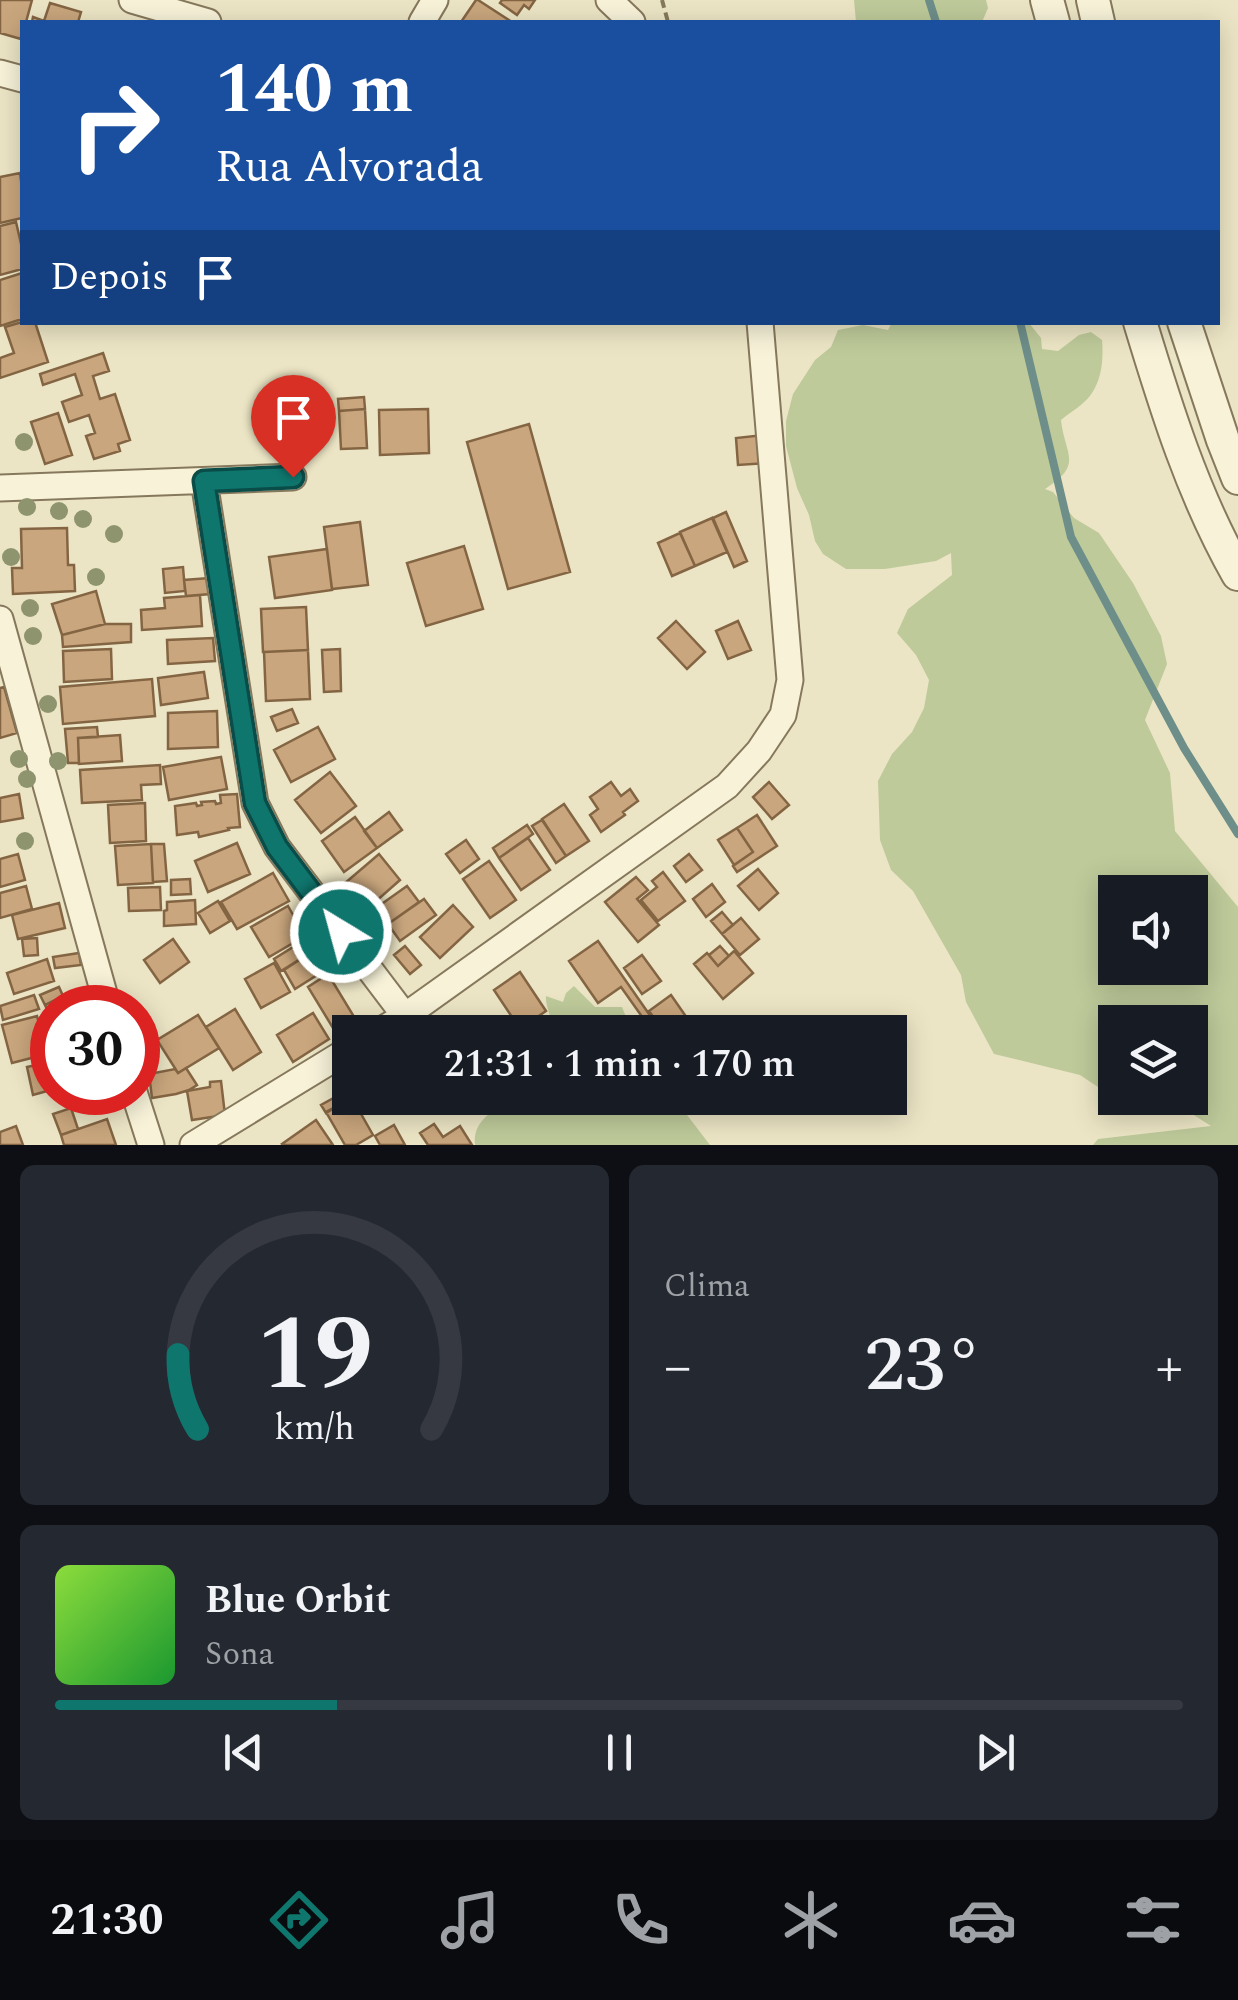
<!DOCTYPE html>
<html lang="pt">
<meta charset="utf-8">
<style>
body{margin:0;font-family:Spectral,serif;background:#242831;color:#f1f3f6;height:100vh;display:flex;flex-direction:column;font-size:38px;white-space:nowrap}
*{box-sizing:border-box;margin:0}
p{font-size:32px;color:#9ea1a6}
.icon{flex:none;width:55px;height:55px;fill:none;stroke:currentColor;stroke-width:2;stroke-linecap:round;stroke-linejoin:round}
.map{position:relative;height:1145px;overflow:hidden}
.panel{display:flex;flex-direction:column;gap:20px;padding:20px;background:#0d0f14;flex:1}
.panel>*{flex:none}
.top-card{position:absolute;left:20px;top:20px;width:1200px;height:305px;border-radius:0px;box-shadow:0 5px 25px #0003;background:#1a4fa0;color:#fff;overflow:hidden}
.tools{position:absolute;left:1098px;top:875px;display:grid;gap:20px}
.tools a{display:grid;place-items:center;width:110px;height:110px;border-radius:0px;background:#171b24;box-shadow:0 5px 25px #0003;font-size:50px}
.speed{position:absolute;left:30px;top:985px;display:flex;gap:20px;font-size:50px;font-weight:700;text-align:center}
.speed>*{display:grid;place-content:center;width:130px;height:130px;border-radius:50%;background:#171b24;box-shadow:0 5px 25px #0003;line-height:1}
.speed .limit{border:15px solid #d22;background:#fff;color:#111}
.pin{position:absolute;display:grid;place-items:center;width:85px;height:85px;color:#fff;margin:-102px -42px;border-radius:50% 50% 50% 0;rotate:-45deg;box-shadow:0 0 10px #0007}
.pin .icon{rotate:45deg}
.me{position:absolute;width:110px;margin:-55px;rotate:323deg;stroke-linejoin:round;filter:drop-shadow(0 0 8px #0008)}
.turn{display:flex;align-items:center;gap:35px;height:210px;padding:0 30px;font-size:45px}
.turn .icon{width:130px;height:130px;stroke-width:2.5}
.turn b{display:block;font-size:70px;line-height:85px}
.then{display:flex;align-items:center;height:95px;padding:0 30px;background:#0003;gap:20px;font-size:38px}
.big{font-size:75px;font-weight:600;line-height:1.1}
.panel .widget{flex:1;display:flex;flex-direction:column;justify-content:center;gap:15px;min-width:0;padding:0 35px;border-radius:15px;background:#242831}
.panel .dial{align-items:center;gap:0}
.dial svg{height:260px;overflow:visible;fill:none;stroke:#363941;stroke-width:7;stroke-linecap:round;text-anchor:middle}
.dial text{fill:#f1f3f6;stroke:none}
.song{display:flex;align-items:center;gap:30px}
.cover{width:120px;height:120px;border-radius:15px;background:linear-gradient(135deg,hsl(90 70% 55%),hsl(130 70% 35%))}
.played{height:10px;border-radius:5px;background:linear-gradient(90deg,#0f766e 25%,#363941 25%)}
.keys{display:flex;justify-content:space-around;direction:ltr}
.heat{display:flex;justify-content:space-between;align-items:center;font-size:55px;direction:ltr}
.panel .tiles{flex:1;display:grid;gap:20px;grid-template-columns:1fr 1fr}
.widget:last-child{grid-column:span 2}
.trip{position:absolute;left:332px;top:1015px;width:575px;height:100px;border-radius:0px;background:#171b24;box-shadow:0 5px 25px #0003;font-weight:600;line-height:100px;text-align:center}
.menu{display:flex;height:160px;justify-content:space-around;align-items:center;background:#090b0e;color:#9ea1a6}
.menu .icon{width:70px;height:70px}
.menu .on{color:#0f766e}
.menu b{font-size:45px;color:#f1f3f6}
.map>svg:first-child{display:block}
.green{fill:#beca9a;fill-rule:evenodd}
.lines{fill:none;stroke-linecap:round;stroke-linejoin:round}
.stream{stroke:#6e8e8a;stroke-width:8}
.building{fill:#c9a67d;stroke:#846543;stroke-width:2.5}
.minor-casing{stroke:#86785c;stroke-width:29}
.tertiary-casing{stroke:#86785c;stroke-width:36}
.path{stroke:#86785c;stroke-width:4;stroke-dasharray:8 5;stroke-linecap:butt}
.minor{stroke:#f7f2d8;stroke-width:25}
.tertiary{stroke:#f7f2d8;stroke-width:32}
.tree{fill:#8e956e}
.route-casing{stroke:#0a4d48;stroke-width:25}
.route{stroke:#0f766e;stroke-width:18}
</style>
<div class="map">
<svg width="1238" height="1145" viewBox="0 0 1238 1145">
<rect width="100%" height="100%" fill="#ece5c5"/>
<path class="green" d="M854,0h132l2,8 -6,14h-126z
M892,322l137,1 12,15 1,11 16,2 21,-16 12,-3 11,8c2,23 -1,49 -20,64 -7,6 -14,10 -21,16 4,36 23,44 -16,69l8,3 21,26 25,15 34,50 28,53 6,28 -22,56 25,53 5,58 63,76v238h-145l5,-6 113,-13 -44,-28h23v-76h-75v69h-11l-24,-16 -86,-21 -28,-52 -5,-27 -48,-84 -22,-21 -11,-30 -2,-59 14,-27 20,-22 12,-24 5,-28 -13,-25 -19,-22 11,-24 44,-34 -1,-22 -15,8 -51,8h-39l-23,-15 -8,-13 -6,-26 -12,-27 -11,-42v-25l7,-27 22,-34 16,-13 7,-17 25,-5 25,5zM1115,892h75v76h-75z
M574,986l21,21h27l10,25h-82c5,-13 -5,-23 -4,-36l17,6 3,-9z
M604,1098h70l36,47h-235c-2,-19 10,-29 25,-39l14,6 17,-9 10,-3 23,13 24,-3z"/>
<g class="lines">
<path class="stream" d="M929,0l7,22
M1020,322l51,215 113,211 54,86"/>
</g>
<path class="building" d="M0,0h32l-6,22h-4l-1,17 -21,-6z
M476,0h2l34,22h-51z
M502,0h33l-6,9 -5,-4 -7,10 -17,-12z
M50,3l31,9 -3,10h-46l1,-5 11,4z
M20,173l2,15v30l-22,5v-46z
M16,222l6,26v21l-22,6v-49z
M22,273v46l-22,7v-46z
M22,322h13l13,40 -48,16v-20l14,-5 -9,-26z
M103,353l6,18 -16,5 7,23 15,-5 15,46 -12,4 2,7 -26,8 -8,-23 9,-3 -6,-18 -20,7 -7,-20 20,-7 -7,-21 -32,11 -3,-11z
M364,397l1,12 -26,2 -1,-12z
M365,409l2,39 -26,1 -2,-38z
M428,409l1,44 -49,2 -1,-45z
M58,413l14,42 -27,9 -14,-42z
M529,424l41,148 -62,17 -41,-147z
M764,435l3,28 -29,2 -2,-27z
M726,512l21,49 -13,6 -21,-49z
M712,518l15,34 -32,14 -15,-34z
M360,522l8,63 -36,4 -8,-62z
M67,528l1,37h6l1,26 -62,3 -1,-26h10l-1,-39z
M680,533l15,33 -23,10 -14,-33z
M464,546l19,63 -57,17 -19,-63z
M327,549l5,41 -57,8 -6,-41z
M183,567l2,24 -20,2 -2,-24z
M209,578l2,16 -25,2 -2,-16z
M96,591l9,33 -43,11 -10,-31z
M200,595l2,31 -60,4 -1,-20 24,-2 -1,-10z
M306,607l2,43 -45,2 -2,-43z
M676,621l29,31 -18,17 -29,-31z
M738,621l13,29 -23,9 -12,-28z
M105,624h26v18l-68,5 -1,-12z
M213,638l2,23 -47,3 -1,-24z
M111,649l1,30 -48,3 -1,-31z
M340,649l1,42 -17,1 -2,-42z
M308,650l2,49 -44,2 -2,-49z
M204,672l4,26 -47,7 -3,-27z
M152,679l3,37 -92,8 -3,-37z
M4,687l13,46 -17,5v-50z
M292,709l6,14 -21,8 -6,-14z
M217,711l1,36 -50,2v-36z
M97,727l1,10 -20,1 1,25h-11l-3,-34z
M318,727l17,32 -44,23 -17,-32z
M120,735l2,26 -43,3 -1,-26z
M221,757l6,32 -58,11 -6,-33z
M160,765l1,19 -20,1 1,15 -60,3 -2,-33z
M330,772l26,34 -35,27 -26,-33z
M611,782l10,14 9,-7 8,12 -15,11 2,3 -24,17 -11,-17 8,-6 -8,-12z
M769,782l20,23 -17,14 -19,-22z
M19,794l4,24 -23,4v-24z
M237,794l3,33 -12,1 1,2 -30,7 -1,-5 -21,3 -2,-29 21,-3 1,3 5,-1 -1,-3 14,-1 1,3 5,-1 -1,-8z
M145,803l1,38 -36,2 -2,-38z
M564,804l25,37 -23,15 -24,-37z
M389,812l13,18 -25,18 -13,-17z
M757,815l20,31 -40,26 -4,-6 20,-14 -16,-24z
M355,817l22,31 -33,24 -22,-31z
M542,820l24,36 -10,7 -24,-37z
M527,825l6,9 -34,24 -6,-10z
M737,828l16,24 -19,13 -16,-25z
M528,838l22,32 -29,20 -22,-32z
M466,840l13,19 -19,14 -14,-19z
M237,843l13,31 -42,18 -13,-31z
M151,844h13l3,37 -14,1z
M151,844l2,39 -35,2 -3,-39z
M18,854l7,26 -25,7v-28z
M379,854l21,26 -34,30 -22,-26z
M689,854l13,16 -16,12 -12,-16z
M489,861l27,39 -26,18 -27,-39z
M758,869l20,24 -19,17 -21,-24z
M663,872l22,29 -27,20 -17,-21 16,-13 -5,-6z
M273,873l16,28 -52,28 -16,-27z
M636,877l12,13 -11,9 22,26 -21,17 -33,-40z
M190,879l1,15 -20,1v-15z
M712,884l13,18 -19,15 -13,-18z
M26,886l6,23 -32,9v-25z
M407,886l12,16 -31,22 -12,-16z
M160,887l1,23 -32,1 -1,-23z
M424,899l12,16 -36,26 -12,-17z
M195,900l1,24 -32,2v-15l3,-1v-8z
M218,901l12,20 -20,12 -12,-20z
M59,903l6,25 -47,11 -6,-24z
M453,905l20,22 -33,31 -20,-21z
M288,906l17,30 -36,21 -18,-30z
M722,912l11,13 -11,9 -11,-13z
M741,918l18,21 -19,16 -18,-21z
M37,938l1,17 -14,1 -2,-17z
M173,939l16,23 -29,21 -16,-23z
M306,939l7,12 -32,20 -7,-12z
M598,941l51,73 13,18h-24l-5,-7 10,-7 -22,-31 -23,16 -29,-42z
M405,946l16,19 -11,9 -16,-19z
M720,946l9,10 -11,10 -9,-11z
M313,951l12,19 -30,19 -11,-19z
M734,951l19,22 -30,26 -29,-35 13,-11 11,13z
M79,953l2,12 -26,3 -2,-11z
M642,955l19,26 -19,13 -18,-26z
M47,959l7,22 -40,13 -7,-21z
M274,963l16,29 -29,16 -16,-29z
M520,972l26,39 -26,18 -26,-39z
M328,974l25,41 -20,13 -25,-41z
M59,987l4,9 -18,9 -5,-10z
M34,995l5,14 -36,11 -3,-14z
M671,995l16,23 -23,14 -15,-21z
M63,996l5,10 -16,2v6l-2,1 -5,-10z
M235,1009l26,43 -28,18 -27,-43z
M313,1013l16,26 -36,23 -16,-27z
M198,1015l21,33 -41,25 -21,-33z
M37,1016l10,38 -35,9 -10,-38z
M52,1025v27l-5,2 -7,-26z
M41,1064l6,27 -14,4 -6,-28z
M186,1068l11,17 -8,5 -13,4 -24,4 -3,-24 26,-5 3,4z
M221,1081l4,34 -33,5 -5,-29 23,-4v-5z
M348,1090l3,8 -25,15 -5,-8z
M352,1098l21,37 -17,10h-11l-19,-33z
M363,1098h28l-22,12z
M449,1098h27l1,2 -21,11z
M71,1108l7,21 -17,6 -8,-21z
M107,1119l9,26h-52l-3,-10z
M316,1120l17,25h-50l-1,-1z
M434,1124l9,13 17,-11 12,19h-44l-8,-12z
M394,1125l11,20h-25l-5,-9z
M16,1126l7,19h-23v-13z"/>
<g class="lines">
<g class="minor-casing">
<path id="minor" d="M132,0l76,22
M609,0l23,22
M422,22l13,-22
M0,73l22,6
M204,481l51,322 22,44 128,169
M0,488l293,-11
M0,619l108,389
M378,1032l27,-16 322,-230 32,-35 24,-36 7,-35 -30,-358
M134,1092l17,53
M193,1145l157,-96"/>
</g>
<g class="tertiary-casing">
<path id="tertiary" d="M1047,0l6,22
M1093,0l5,22
M1140,322c26,86 53,173 98,252
M1184,322l39,118 15,38"/>
</g>
<path class="path" d="M662,0l6,22"/>
<use href="#minor" class="minor"/>
<use href="#tertiary" class="tertiary"/>
</g>
<g class="tree">
<circle cx="24" cy="442" r="9"/>
<circle cx="27" cy="507" r="9"/>
<circle cx="59" cy="511" r="9"/>
<circle cx="83" cy="519" r="9"/>
<circle cx="114" cy="534" r="9"/>
<circle cx="11" cy="557" r="9"/>
<circle cx="96" cy="577" r="9"/>
<circle cx="30" cy="608" r="9"/>
<circle cx="33" cy="636" r="9"/>
<circle cx="48" cy="704" r="9"/>
<circle cx="19" cy="759" r="9"/>
<circle cx="58" cy="761" r="9"/>
<circle cx="27" cy="779" r="9"/>
<circle cx="25" cy="841" r="9"/>
</g>
<g class="lines">
<g class="route-casing">
<path id="route" d="M293,477l-89,4 51,322 22,44 64,85"/>
</g>
<use href="#route" class="route"/>
</g>
</svg>
<div class="tools">
<a><svg class="icon" aria-label="sound" viewBox="0 0 24 24"><path d="M4 9h4l5-4v14l-5-4H4zM17 9q2 3 0 6"/></svg></a>
<a><svg class="icon" aria-label="layers" viewBox="0 0 24 24"><path d="M12 4l9 5-9 5-9-5zM3 14l9 5 9-5"/></svg></a>
</div>
<div class="speed"><div class="limit">30</div></div>
<div class="pin" style="left:293px;top:477px;background:#d93025"><svg class="icon" aria-label="arrive" viewBox="0 0 24 24"><path d="M6 21V4h12l-3 4 3 4H6"/></svg></div>
<svg class="me" style="left:341px;top:932px" viewBox="-20 -20 40 40"><circle r="17" fill="#0f766e" stroke="#fff" stroke-width="3"/><path d="M0-11L8 9 0 5-8 9z" fill="#fff"/></svg>
<div class="trip">21:31 · 1 min · 170 m</div>
<div class="top-card">
<div class="turn"><svg class="icon" aria-label="right" viewBox="0 0 24 24"><path d="M7 20v-9h11M14 6l5 5-5 5"/></svg><div><b>140 m</b>Rua Alvorada</div></div>
<div class="then">Depois<svg class="icon" aria-label="arrive" viewBox="0 0 24 24"><path d="M6 21V4h12l-3 4 3 4H6"/></svg></div>
</div>
</div>
<section class="panel">
<div class="tiles">
<div class="widget dial"><svg viewBox="0 0 100 80">
<path d="M14 69A42 42 0 1 1 86 69"/>
<path d="M14 69A42 42 0 0 1 8 46" stroke="#0f766e"/>
<text x="50" y="56" font-size="32" font-weight="700">19</text>
<text x="50" y="72" font-size="11">km/h</text>
</svg></div>
<div class="widget"><p>Clima</p>
<div class="heat"><a>−</a><b class="big">23°</b><a>+</a></div>
</div>
<div class="widget">
<div class="song"><i class="cover"></i><div><b>Blue Orbit</b><p>Sona</p></div></div>
<div class="played"></div>
<div class="keys"><svg class="icon" aria-label="previous" viewBox="0 0 24 24"><path d="M18 5L8 12l10 7zM5 5v14"/></svg><svg class="icon" aria-label="pause" viewBox="0 0 24 24"><path d="M8 5v14M16 5v14"/></svg><svg class="icon" aria-label="next" viewBox="0 0 24 24"><path d="M6 5l10 7-10 7zM19 5v14"/></svg></div>
</div>
</div>
</section>
<nav class="menu">
<b>21:30</b>
<svg class="icon on" aria-label="directions" viewBox="0 0 24 24"><path d="M12 3l9 9-9 9-9-9zM9 14v-3h6M13 9l2 2-2 2"/></svg>
<svg class="icon" aria-label="music" viewBox="0 0 24 24"><path d="M9 18V5l10-2v13"/><circle cx="6" cy="18" r="3"/><circle cx="16" cy="16" r="3"/></svg>
<svg class="icon" aria-label="phone" viewBox="0 0 24 24"><path d="M5 4h4l2 5-3 2q2 4 5 5l2-3 5 2v4C11 20 4 13 5 4z"/></svg>
<svg class="icon" aria-label="climate" viewBox="0 0 24 24"><path d="M12 3v18M4 7l16 10M4 17L20 7"/></svg>
<svg class="icon" aria-label="car" viewBox="0 0 24 24"><path d="M5 17H2v-5l4-1 3-4h7l3 4 3 1v5h-3M9 17h6M6 11h13"/><circle cx="7" cy="17" r="2"/><circle cx="17" cy="17" r="2"/></svg>
<svg class="icon" aria-label="filters" viewBox="0 0 24 24"><path d="M4 7h16M4 17h16"/><circle cx="9" cy="7" r="2"/><circle cx="15" cy="17" r="2"/></svg>
</nav>
